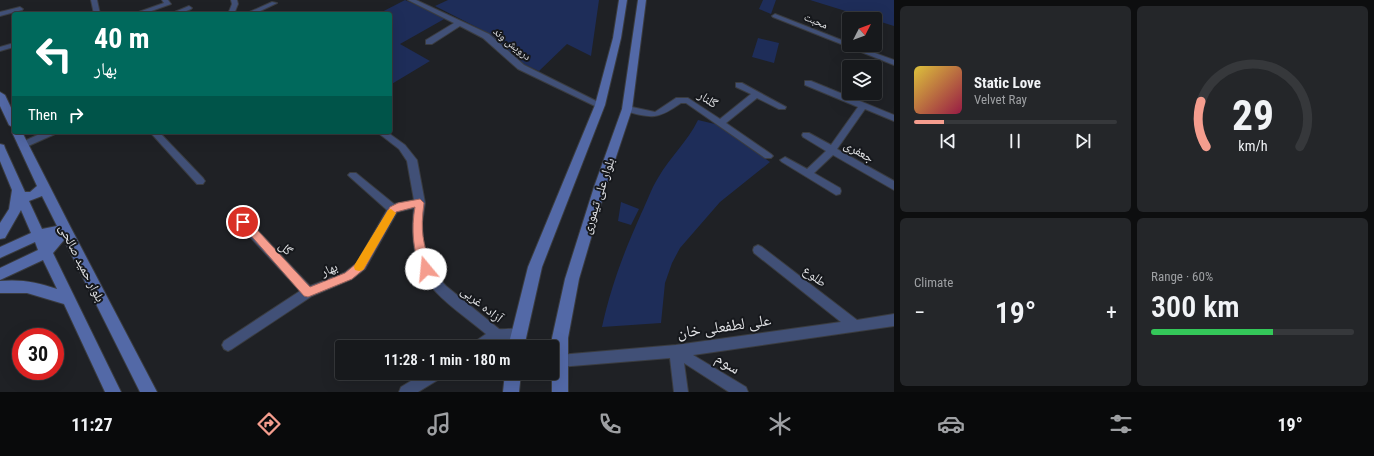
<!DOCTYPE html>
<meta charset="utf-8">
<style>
body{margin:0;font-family:"Roboto Condensed","Noto Naskh Arabic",sans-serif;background:#242629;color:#f1f3f6;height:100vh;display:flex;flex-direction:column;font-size:15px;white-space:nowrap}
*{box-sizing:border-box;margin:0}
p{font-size:13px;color:#9ea0a3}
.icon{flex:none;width:22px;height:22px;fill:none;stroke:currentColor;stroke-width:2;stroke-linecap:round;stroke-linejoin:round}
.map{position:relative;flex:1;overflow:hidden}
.sheet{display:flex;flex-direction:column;gap:6px;padding:6px;background:#0d0e0f;width:480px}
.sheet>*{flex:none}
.guide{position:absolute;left:12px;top:12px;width:380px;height:122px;border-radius:4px;box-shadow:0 4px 16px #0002,0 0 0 1px #36383b;background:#00695c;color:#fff;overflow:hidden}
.needle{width:26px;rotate:48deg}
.buttons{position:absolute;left:842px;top:12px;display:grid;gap:8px}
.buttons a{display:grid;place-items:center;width:40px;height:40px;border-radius:4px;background:#17191c;box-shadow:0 4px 16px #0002,0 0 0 1px #36383b;font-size:20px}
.speed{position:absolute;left:12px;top:328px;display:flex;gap:8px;font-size:20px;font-weight:700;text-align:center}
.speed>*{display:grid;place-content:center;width:52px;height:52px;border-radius:50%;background:#17191c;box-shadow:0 4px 16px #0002,0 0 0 1px #36383b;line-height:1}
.speed .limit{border:6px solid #d22;background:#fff;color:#111}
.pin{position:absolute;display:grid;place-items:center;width:34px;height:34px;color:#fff;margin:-17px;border:2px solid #fff;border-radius:50%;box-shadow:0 1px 4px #0007}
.me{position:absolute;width:44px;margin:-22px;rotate:343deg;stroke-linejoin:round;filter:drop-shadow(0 0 3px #0008)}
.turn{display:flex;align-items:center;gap:14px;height:84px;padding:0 16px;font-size:18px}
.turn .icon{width:52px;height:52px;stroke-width:2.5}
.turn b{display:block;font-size:28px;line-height:34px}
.then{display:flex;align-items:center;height:38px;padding:0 16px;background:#0003;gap:8px;font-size:15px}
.big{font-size:30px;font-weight:600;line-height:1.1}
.sheet .card{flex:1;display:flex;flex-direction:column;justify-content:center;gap:6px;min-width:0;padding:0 14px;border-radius:6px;background:#242629}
.sheet .dial{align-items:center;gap:0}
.dial svg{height:104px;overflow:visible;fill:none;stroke:#36383b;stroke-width:7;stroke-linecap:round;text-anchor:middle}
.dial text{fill:#f1f3f6;stroke:none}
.song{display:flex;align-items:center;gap:12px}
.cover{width:48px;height:48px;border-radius:6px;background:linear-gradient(135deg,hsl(50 70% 55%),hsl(340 70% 35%))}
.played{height:4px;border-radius:2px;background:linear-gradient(90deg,#f59d8e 15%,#36383b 15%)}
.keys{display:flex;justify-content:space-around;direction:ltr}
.heat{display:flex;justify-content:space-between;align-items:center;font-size:22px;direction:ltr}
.charge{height:6px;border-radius:3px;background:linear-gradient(90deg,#34c759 60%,#36383b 0)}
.sheet .tiles{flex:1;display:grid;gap:6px;grid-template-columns:repeat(2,1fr)}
.trip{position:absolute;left:335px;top:340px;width:224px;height:40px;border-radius:4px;background:#17191c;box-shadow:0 4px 16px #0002,0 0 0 1px #36383b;font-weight:600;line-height:40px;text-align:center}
.tabs{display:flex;height:64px;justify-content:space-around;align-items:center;background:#090a0b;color:#9ea0a3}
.tabs .icon{width:28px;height:28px}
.tabs .selected{color:#f59d8e}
.tabs b{font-size:18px;color:#f1f3f6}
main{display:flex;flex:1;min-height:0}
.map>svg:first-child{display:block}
.green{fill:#1e2d59}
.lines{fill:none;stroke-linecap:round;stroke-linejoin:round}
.minor-casing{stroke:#3a3c40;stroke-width:2}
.secondary-casing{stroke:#3a3c40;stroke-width:2}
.minor{fill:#415077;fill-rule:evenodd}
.secondary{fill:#5369a7;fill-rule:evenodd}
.route{fill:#f59d8e;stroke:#9f665c}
.slow{fill:#f59e0b}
.labels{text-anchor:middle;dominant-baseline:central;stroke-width:4;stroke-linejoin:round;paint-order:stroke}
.far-street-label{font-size:11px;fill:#e3e4e7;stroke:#16181c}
.street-label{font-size:13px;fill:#e3e4e7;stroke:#16181c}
.near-street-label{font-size:16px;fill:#e3e4e7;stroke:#16181c}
</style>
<main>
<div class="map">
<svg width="894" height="392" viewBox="0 0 894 392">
<rect width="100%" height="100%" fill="#1f2125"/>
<path class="green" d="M405,0l41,18 -46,26 30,17 -40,24v-71h-12z
M448,0h151l-8,56 -24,-12 -28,27 -16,-7 -33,-30 -55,-28z
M763,0h13l-5,14 -12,-5z
M810,0h84v26z
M758,38l21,5 -5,20 -22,-6z
M698,120l21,5 51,37 -50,40 -40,46 -8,15 -7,20 -4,40 -59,4c9,-41 22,-75 39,-113 6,-12 10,-25 17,-36 12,-21 30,-37 40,-58z
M621,202l18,7 -8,16 -13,-4z"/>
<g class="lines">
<g class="minor-casing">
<path id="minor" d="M91,0h6l3,14h-6z
M162,0h6l3,4 -28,10h-10l31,-11z
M231,0h6l1,4 -4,10h-6l4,-10z
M408,0h8l73,34 35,31 80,40 -1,2h-6l-79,-38 -35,-31 -23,-12 -28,18h-6v-4l28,-17z
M272,2l5,1 -23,11h-9z
M189,6l3,2 -1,1 -12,5h-9z
M20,7l3,2 -1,1 -22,6v-4z
M775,14l74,29v2h4l41,15v5l-121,-48 -1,-1z
M14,43v4l-14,4v-4z
M805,81h6l83,34v6l-29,-12 -28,40 57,32v9l-61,-35 -19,18 26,15 1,3 -1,3 -4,1 -54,-33 -2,-2 5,-3 22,12 19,-18 -23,-14 -1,-2 1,-2h6l22,12 27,-38 -53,-22z
M736,83h6l44,24 -1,2h-6l-22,-11 -31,25 45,31 2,2 -2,2h-6l-79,-55h-5c-24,17 -29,15 -57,8l-1,-2 4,-3 28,6 21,-14h12l32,21 31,-25 -15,-7z
M44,132h12l-1,2 -29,13h-6l-2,-2 2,-2z
M150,132h9l44,46 2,3 -2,3h-6z
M377,132h10l18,13 12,15 8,43 -3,20 1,17 8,28 4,6 11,12 53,43c7,1 16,-2 23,1l2,4 -2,4 -15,4 -9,-1 -10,6h-17l2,-4 13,-9c-19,-16 -42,-31 -58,-51 -15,-19 -17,-52 -14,-75l-17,4 -32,57 -13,10 -40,17 -80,53 -4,2 -4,-2 -2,-4 2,-4 76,-50 -61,-66 -1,-3 1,-3 4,-1 4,1 63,67 34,-13 13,-10 30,-53 -37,-33 -2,-2 2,-2h6l38,31 20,-4 -7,-39 -8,-12z
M758,245l4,2 95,73 37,-6v12l-201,29 53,32 2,5h-19l-45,-29 4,29h-14l-4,-34 -111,9 -5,-2 -1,-4 1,-4 5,-2 117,-10 165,-23 -87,-69 -1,-3 1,-3z
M424,373h19l-2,5 -23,14h-19l2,-5z"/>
</g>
<g class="secondary-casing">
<path id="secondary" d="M619,0h8l-6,38 -16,67 -63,162 -18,80h-16l20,-80 67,-162 18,-67z
M638,0h8l-14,109 -26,78 -27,92 -11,59v54h-16v-54l13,-59 29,-92 28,-78z
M0,92l5,3 9,19v14l-5,-3 -9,-19z
M14,129v3h8l49,96 86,164h-17l-76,-152 -11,13 68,139h-16l-41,-88 -37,-11h-27v-12c20,-2 38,1 57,8l-14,-29 -43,20v-12l38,-18 -3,-8 -35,16v-11l31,-14 -10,-23 -16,28 -5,1v-16l9,-14 3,-19 -12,-29v-17l4,1 1,3 20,44h5l7,-6 -25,-54zM42,196l15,30 -15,3 -13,-28z
M505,373h16l-2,19h-16z"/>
</g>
<use href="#minor" class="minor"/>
<use href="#secondary" class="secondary"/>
</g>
<path class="route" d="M420,199l4,4c-4,29 -1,38 7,66l-1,3 -4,1 -4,-1c-9,-20 -11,-43 -7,-65l-19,5 -32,57 -12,10 -44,18 -4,-1 -65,-74 1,-3h7l63,68 35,-14 12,-10 33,-56 8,-4z"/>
<path class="slow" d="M391,209l5,4 -33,57 -4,1 -4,-1 -1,-3 1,-3 33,-54z"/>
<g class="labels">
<g class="far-street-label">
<text transform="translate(816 21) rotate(23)">محبت</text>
<text transform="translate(512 44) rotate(39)">درویش‌ وند</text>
</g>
<g class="street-label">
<text transform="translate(708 99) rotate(34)">گلنار</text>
<text transform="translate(859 151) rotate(30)">جعفری</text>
<text transform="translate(598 196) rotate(-72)">بلوار علی تیموری</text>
<text transform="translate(286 248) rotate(47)">گل</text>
<text transform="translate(82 263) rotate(63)">بلوار حمید صالحی</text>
<text transform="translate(329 269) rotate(-23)">بهار</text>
<text transform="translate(815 276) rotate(38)">طلوع</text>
<text transform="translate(482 304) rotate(39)">آزاده غربی</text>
</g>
<g class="near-street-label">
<text transform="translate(724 326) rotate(-8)">علی لطفعلی خان</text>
<text transform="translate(728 363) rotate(32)">سوم</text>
</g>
</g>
</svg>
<div class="buttons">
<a><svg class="needle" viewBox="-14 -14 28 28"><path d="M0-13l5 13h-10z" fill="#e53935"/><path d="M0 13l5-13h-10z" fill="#9ea0a3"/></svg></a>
<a><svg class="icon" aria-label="layers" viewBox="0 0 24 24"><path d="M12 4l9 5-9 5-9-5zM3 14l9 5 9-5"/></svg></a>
</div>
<div class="speed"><div class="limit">30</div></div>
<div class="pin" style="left:243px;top:222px;background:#d93025"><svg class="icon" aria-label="arrive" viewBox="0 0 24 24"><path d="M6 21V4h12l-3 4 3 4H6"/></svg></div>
<svg class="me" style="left:426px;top:269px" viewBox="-20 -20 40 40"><circle r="19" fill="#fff"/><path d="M0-13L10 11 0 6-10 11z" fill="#f59d8e"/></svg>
<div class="trip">11:28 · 1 min · 180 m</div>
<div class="guide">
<div class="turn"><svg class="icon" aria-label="left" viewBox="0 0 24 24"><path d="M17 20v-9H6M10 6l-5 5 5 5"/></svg><div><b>40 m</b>بهار</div></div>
<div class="then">Then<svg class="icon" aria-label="right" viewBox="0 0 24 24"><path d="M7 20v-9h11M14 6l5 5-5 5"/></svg></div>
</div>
</div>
<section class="sheet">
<div class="tiles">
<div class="card">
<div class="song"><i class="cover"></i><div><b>Static Love</b><p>Velvet Ray</p></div></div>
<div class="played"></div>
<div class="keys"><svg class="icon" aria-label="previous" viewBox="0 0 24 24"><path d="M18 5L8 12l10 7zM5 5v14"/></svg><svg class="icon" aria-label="pause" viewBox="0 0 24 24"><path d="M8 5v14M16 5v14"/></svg><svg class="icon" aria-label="next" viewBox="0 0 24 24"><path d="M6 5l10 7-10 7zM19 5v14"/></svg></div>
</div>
<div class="card dial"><svg viewBox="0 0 100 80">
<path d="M14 69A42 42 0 1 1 86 69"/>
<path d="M14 69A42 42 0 0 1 10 34" stroke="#f59d8e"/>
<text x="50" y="56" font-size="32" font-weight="700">29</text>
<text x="50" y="72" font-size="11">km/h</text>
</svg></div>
<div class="card"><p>Climate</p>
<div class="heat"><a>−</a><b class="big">19°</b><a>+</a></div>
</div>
<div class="card"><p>Range · 60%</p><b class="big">300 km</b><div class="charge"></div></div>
</div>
</section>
</main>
<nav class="tabs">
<b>11:27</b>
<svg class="icon selected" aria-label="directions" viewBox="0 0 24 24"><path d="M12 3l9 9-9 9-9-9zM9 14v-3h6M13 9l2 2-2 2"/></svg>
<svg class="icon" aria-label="music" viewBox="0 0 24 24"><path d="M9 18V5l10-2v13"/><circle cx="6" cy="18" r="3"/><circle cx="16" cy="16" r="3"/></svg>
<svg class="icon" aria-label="phone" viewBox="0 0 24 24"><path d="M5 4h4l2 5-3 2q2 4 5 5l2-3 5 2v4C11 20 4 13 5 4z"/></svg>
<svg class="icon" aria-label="climate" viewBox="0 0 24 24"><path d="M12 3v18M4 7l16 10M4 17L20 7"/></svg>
<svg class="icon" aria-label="car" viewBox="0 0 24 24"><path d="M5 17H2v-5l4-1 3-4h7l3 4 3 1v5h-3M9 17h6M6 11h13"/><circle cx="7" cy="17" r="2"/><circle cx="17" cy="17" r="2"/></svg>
<svg class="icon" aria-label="filters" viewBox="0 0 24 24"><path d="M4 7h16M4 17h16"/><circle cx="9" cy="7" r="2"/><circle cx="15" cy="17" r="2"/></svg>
<b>19°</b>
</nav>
